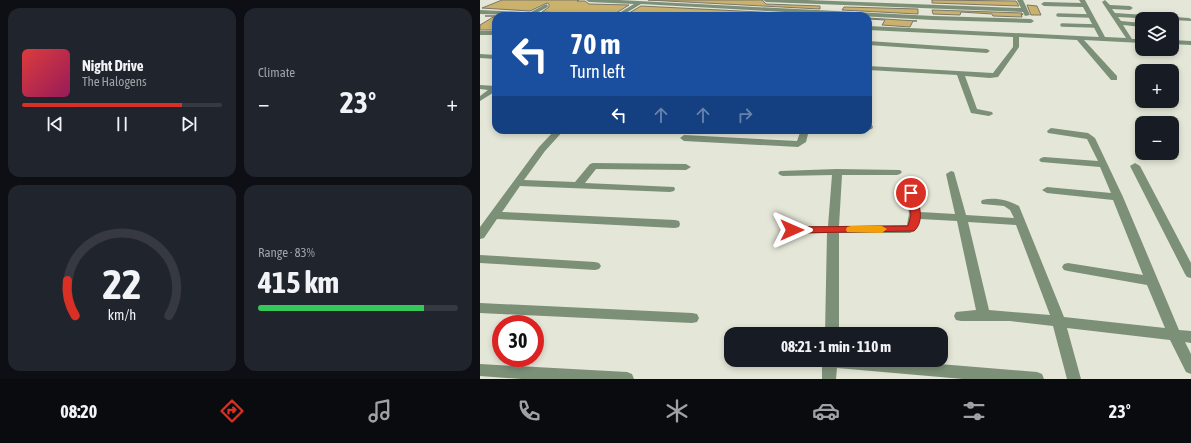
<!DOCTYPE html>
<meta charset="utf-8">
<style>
body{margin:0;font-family:"Asap Condensed",sans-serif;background:#20242c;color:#f1f3f6;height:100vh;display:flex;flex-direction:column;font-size:15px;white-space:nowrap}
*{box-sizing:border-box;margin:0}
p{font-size:13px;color:#9ea1a6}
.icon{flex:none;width:22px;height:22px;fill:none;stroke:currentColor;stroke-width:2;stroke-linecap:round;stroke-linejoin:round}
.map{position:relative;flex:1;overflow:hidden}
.side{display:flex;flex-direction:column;gap:8px;padding:8px;background:#0d0f14;width:480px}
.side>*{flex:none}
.banner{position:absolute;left:12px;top:12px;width:380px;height:122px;border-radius:12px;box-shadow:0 2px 6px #0003;background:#1a4fa0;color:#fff;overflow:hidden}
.buttons{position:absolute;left:655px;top:12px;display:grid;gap:8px}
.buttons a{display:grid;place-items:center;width:44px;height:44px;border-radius:8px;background:#171b24;box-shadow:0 2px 6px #0003;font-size:20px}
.speed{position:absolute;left:12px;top:315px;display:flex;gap:8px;font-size:20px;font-weight:700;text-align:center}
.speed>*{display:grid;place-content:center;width:52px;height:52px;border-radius:50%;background:#171b24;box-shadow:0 2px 6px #0003;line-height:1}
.speed .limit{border:6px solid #d22;background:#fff;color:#111}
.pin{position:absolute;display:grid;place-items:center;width:34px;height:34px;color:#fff;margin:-17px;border:2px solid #fff;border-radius:50%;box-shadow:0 1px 4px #0007}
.me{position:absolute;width:44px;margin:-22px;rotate:90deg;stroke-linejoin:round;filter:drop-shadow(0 0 3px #0008)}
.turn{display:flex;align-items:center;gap:14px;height:84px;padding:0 12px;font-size:18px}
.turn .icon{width:52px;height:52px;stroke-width:2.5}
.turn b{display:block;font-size:28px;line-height:34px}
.lanes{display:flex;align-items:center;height:38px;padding:0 12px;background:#0003;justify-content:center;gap:20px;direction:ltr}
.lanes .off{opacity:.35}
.big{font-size:30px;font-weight:700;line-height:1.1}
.side .tile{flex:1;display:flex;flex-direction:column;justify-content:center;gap:6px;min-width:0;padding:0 14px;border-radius:12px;background:#20242c}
.side .dial{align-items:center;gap:0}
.dial svg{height:104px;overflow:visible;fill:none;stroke:#363941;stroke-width:7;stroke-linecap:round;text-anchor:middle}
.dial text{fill:#f1f3f6;stroke:none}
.song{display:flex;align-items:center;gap:12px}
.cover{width:48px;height:48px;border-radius:6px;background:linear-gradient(135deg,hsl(0 70% 55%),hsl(330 70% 35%))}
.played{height:4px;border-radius:2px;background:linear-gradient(90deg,#d93025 80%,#363941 80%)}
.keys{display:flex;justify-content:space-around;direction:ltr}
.heat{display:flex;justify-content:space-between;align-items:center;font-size:22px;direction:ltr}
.charge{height:6px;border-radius:3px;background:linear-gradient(90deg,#34c759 83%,#363941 0)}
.side .tiles{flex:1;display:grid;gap:8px;grid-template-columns:repeat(2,1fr)}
.trip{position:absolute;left:244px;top:327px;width:224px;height:40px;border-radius:12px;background:#171b24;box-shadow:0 2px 6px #0003;font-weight:700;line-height:40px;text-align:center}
.menu{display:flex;height:64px;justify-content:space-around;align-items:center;background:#090b0e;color:#9ea1a6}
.menu .icon{width:28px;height:28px}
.menu .selected{color:#d93025}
.menu b{font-size:18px;color:#f1f3f6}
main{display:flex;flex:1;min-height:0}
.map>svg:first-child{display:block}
.building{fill:#cbb26c;stroke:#7c7769}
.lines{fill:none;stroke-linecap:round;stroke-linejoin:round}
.lane{stroke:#7c8f77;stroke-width:3.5}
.street{fill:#7c8f77;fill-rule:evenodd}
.route{fill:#d93025;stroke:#8d1f18}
.slow{fill:#f59e0b}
</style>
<main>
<section class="side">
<div class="tiles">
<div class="tile">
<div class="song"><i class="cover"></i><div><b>Night Drive</b><p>The Halogens</p></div></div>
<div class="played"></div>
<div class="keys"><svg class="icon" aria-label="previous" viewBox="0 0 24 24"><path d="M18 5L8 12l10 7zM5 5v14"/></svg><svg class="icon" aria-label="pause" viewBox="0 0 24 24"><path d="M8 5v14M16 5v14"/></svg><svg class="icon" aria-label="next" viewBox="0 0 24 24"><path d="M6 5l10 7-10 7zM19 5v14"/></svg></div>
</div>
<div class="tile"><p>Climate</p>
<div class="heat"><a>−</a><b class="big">23°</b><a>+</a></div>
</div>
<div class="tile dial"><svg viewBox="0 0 100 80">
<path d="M14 69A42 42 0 1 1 86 69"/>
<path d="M14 69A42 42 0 0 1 8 42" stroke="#d93025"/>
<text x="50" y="56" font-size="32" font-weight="700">22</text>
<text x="50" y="72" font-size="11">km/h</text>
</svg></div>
<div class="tile"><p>Range · 83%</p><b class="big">415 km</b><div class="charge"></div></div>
</div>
</section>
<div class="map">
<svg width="711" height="379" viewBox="0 0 711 379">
<rect width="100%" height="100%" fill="#e4e6d7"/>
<path class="building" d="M22,0h77l-2,1h8l4,3 40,1 -16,10h-8l-63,-3 7,-5v-3l-2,-1 -17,8 -48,-3z
M168,0h114l4,4 54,2v3z
M452,0l84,1 3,5 -87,-3z
M547,5l10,1 4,9h-10z
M161,6l177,9 -194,1z
M364,7l74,2v5l-76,-4z
M452,10l90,3 1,2 -2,-1 1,3 -29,-1 -1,-2 -31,-2 -1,3 -27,-1z
M5,16h16h-5v12l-4,2h-12v-5l15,-9z
M388,18l49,3h-4l-3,6 -28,-2 3,-5 -17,-1z"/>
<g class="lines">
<path class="lane" d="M49,15l17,-9
M578,15l32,1
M582,25l34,1"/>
<path class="street" d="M106,0h33l314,16 98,3 3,2 -3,2 -98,-3 -292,-16 -20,12h-7l20,-12 -45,-2z
M283,0h44l214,8 -4,-8h6l7,15 -5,1 -2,-4 -257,-10z
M599,0h6l20,37 21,1 -24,-36 3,-2 5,5 20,1 3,2 -3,2 -18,-1 3,4 74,5 2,1v2l-73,-4 3,4 21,2v4l-19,-2 9,14h10v4l-58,-3 33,36v4h-6l-34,-40 -58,-3v10l-21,30 -8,1 -25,-2 12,33 15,3 1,2 -4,2 -18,-3 -14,-38 -89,-5v-4l125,7 20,-26v-10l-145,-7v-4l231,11 -16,-30 -39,-1 -3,-2 3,-2 37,1z
M0,10l82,4 3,2 -85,-2z
M0,31h16v4h-16z
M692,40l19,1v4l-19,-1z
M388,41l119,8 3,2 -3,2 -119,-8z
M0,54l16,1v4l-16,-1z
M0,85l16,1v5l-16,10v-5l8,-6 -8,-1z
M388,124l4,1 1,2 -1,2 -4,1z
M571,128l37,5 7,5 28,59 56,133 12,1v12l-6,-1 6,12v20l-5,-2 -16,-32 -103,-12 14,51h-14l-14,-53 -43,-5h-49l-5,-1 -2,-4 2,-4 20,-2 -19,-89 -37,-2c-1,6 -4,12 -10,14h-71v101h-14l2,-101 -35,1 -4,-1 -2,-3 2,-3 4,-1h36l4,-51 -49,1 -3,-1 -2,-2 2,-2 57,-2 63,1 2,2 -2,2 -3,1h-55l-3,51 68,-1 2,-11 -4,-31 5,-3 5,3 5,29 35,2 -9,-40 5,-3 3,1 12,43 48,3 -4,-8 -6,-4 -22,-2 -1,-2 1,-2c13,-3 26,0 37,6l45,111 101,11 -18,-43 -79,-14 -4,-1 -2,-3 2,-3 4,-1 75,12 -30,-75 -66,-7 -5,-3 5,-3 64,6 -11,-26 -59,-5 -2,-2 2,-2 3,-1 54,4 -11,-22 -39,-6 -1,-2zM488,222l48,3 34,90 -61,-5z
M75,130h9l-19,21 -21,29 51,2 15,-18 3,-1 93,1 5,3 -5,3 -90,-1 -11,14 89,4 1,2 -1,2 -4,1 -150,-6 -18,26 173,8 4,1 1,3 -1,3 -4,1 -178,-9 -13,19 -4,1v-12l59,-80z
M321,130h8l-3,12 -8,5 -114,-6 -4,-3 4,-3 113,6z
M655,163l5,3 51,97v15l-4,-1 -2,-3 -55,-108z
M0,255l115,7 4,1 2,3 -2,3 -4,1 -115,-7z
M0,303l212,10 5,1 2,4 -2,4 -5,1 -212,-10z
M310,360h101l146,12 5,2 2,5h-81l-126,-11 -1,11h-14v-12h-25l-5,-2z
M0,364l147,8 5,2 2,5h-112l-42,-3z"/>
</g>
<path class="route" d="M431,190l5,3c3,12 9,28 -2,38l-122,2 -5,-3 5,-3 116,-1 3,-11 -5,-22z"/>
<path class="slow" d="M371,226h31l5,3 -5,4 -35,-1 -1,-2 1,-3z"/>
</svg>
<div class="buttons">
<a><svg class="icon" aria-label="layers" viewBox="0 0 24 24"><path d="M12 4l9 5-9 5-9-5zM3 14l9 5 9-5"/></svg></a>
<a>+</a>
<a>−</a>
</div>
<div class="speed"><div class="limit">30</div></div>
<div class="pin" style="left:431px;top:193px;background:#d93025"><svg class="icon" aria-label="arrive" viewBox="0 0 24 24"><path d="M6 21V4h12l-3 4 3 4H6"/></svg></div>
<svg class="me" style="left:312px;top:230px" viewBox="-20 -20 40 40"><path d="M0-17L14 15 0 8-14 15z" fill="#d93025" stroke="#fff" stroke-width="4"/></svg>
<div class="trip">08:21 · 1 min · 110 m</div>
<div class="banner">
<div class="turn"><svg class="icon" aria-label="left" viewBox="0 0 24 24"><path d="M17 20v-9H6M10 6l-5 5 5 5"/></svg><div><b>70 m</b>Turn left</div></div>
<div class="lanes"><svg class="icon" aria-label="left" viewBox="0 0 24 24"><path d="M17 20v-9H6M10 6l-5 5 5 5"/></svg><svg class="icon off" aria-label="ahead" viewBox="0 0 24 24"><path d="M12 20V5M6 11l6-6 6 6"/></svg><svg class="icon off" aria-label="ahead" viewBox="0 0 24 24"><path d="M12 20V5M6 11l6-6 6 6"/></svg><svg class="icon off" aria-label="right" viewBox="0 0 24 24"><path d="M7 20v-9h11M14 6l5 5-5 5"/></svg></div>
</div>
</div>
</main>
<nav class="menu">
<b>08:20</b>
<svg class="icon selected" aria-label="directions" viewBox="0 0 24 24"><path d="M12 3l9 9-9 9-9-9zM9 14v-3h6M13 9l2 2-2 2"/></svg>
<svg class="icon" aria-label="music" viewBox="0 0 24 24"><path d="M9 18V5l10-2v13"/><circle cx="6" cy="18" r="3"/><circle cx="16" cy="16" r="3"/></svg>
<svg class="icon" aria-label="phone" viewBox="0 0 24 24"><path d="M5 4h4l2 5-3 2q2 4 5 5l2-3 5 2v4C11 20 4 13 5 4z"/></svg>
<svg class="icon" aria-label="climate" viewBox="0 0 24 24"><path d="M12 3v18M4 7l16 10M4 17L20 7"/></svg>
<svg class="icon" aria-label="car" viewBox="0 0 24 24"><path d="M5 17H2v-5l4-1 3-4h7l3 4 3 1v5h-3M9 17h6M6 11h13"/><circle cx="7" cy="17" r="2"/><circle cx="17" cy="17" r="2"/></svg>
<svg class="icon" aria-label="filters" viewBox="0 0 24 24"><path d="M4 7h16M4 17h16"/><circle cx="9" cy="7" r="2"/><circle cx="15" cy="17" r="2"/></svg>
<b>23°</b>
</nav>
